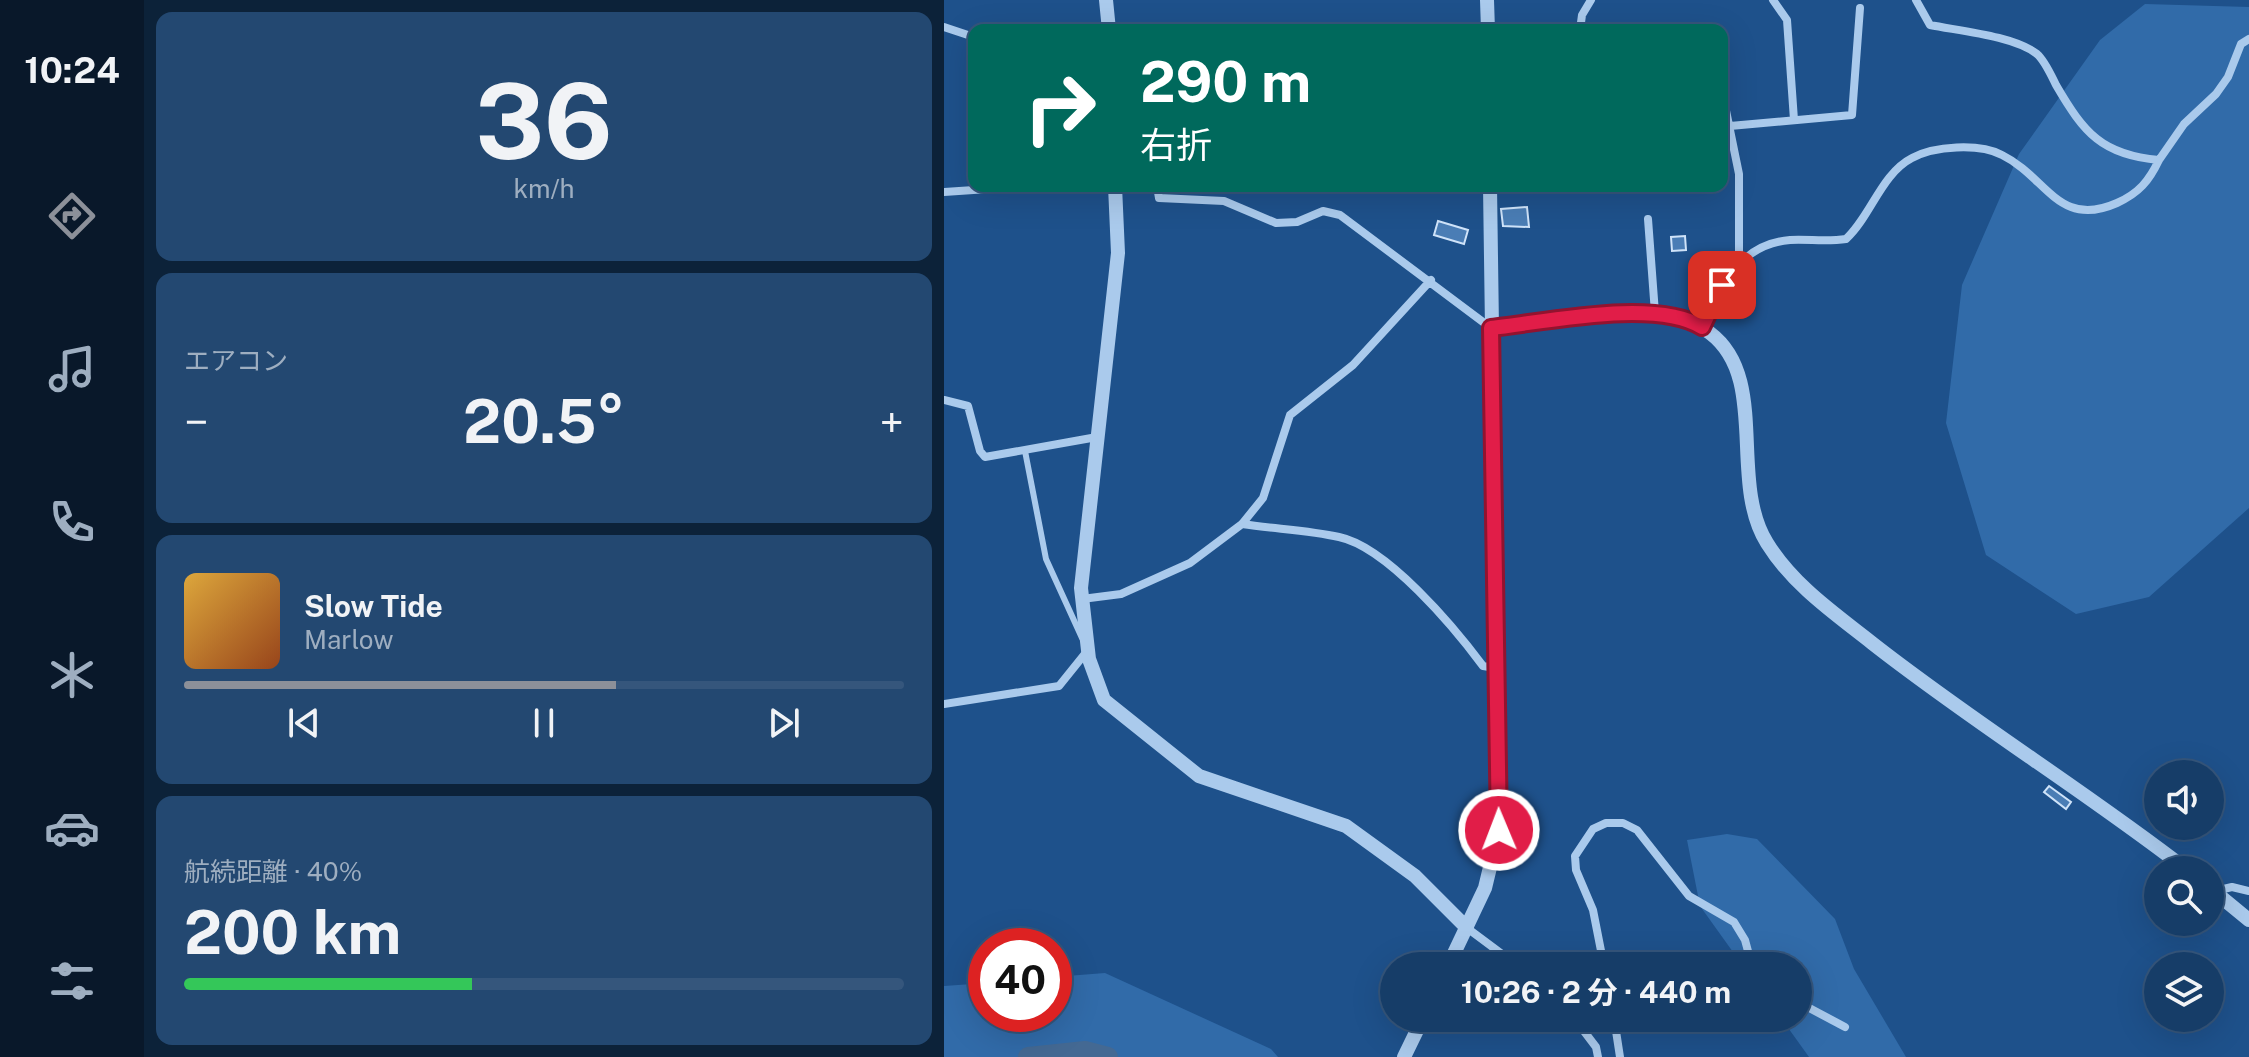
<!DOCTYPE html>
<html lang="ja">
<meta charset="utf-8">
<style>
body{margin:0;font-family:"Public Sans","Noto Sans JP",sans-serif;background:#234871;color:#f1f3f6;height:100vh;display:flex;flex-direction:column;font-size:30px;white-space:nowrap}
*{box-sizing:border-box;margin:0}
p{font-size:26px;color:#9eaec0}
.icon{flex:none;width:44px;height:44px;fill:none;stroke:currentColor;stroke-width:2;stroke-linecap:round;stroke-linejoin:round}
.map{position:relative;flex:1;overflow:hidden}
.details{display:flex;flex-direction:column;gap:12px;padding:12px;background:#0c2239;width:800px}
.details>*{flex:none}
.guide{position:absolute;left:24px;top:24px;width:760px;height:168px;border-radius:16px;box-shadow:0 8px 32px #0002,0 0 0 2px #35567c;background:#00695c;color:#fff;overflow:hidden}
.fabs{position:absolute;left:1200px;top:760px;display:grid;gap:16px}
.fabs a{display:grid;place-items:center;width:80px;height:80px;border-radius:50%;background:#163d68;box-shadow:0 8px 32px #0002,0 0 0 2px #35567c;font-size:40px}
.speed{position:absolute;left:24px;top:928px;display:flex;gap:16px;font-size:40px;font-weight:700;text-align:center}
.speed>*{display:grid;place-content:center;width:104px;height:104px;border-radius:50%;background:#163d68;box-shadow:0 8px 32px #0002,0 0 0 2px #35567c;line-height:1}
.speed .limit{border:12px solid #d22;background:#fff;color:#111}
.pin{position:absolute;display:grid;place-items:center;width:68px;height:68px;color:#fff;margin:-34px;border-radius:16px;box-shadow:0 4px 12px #0006}
.me{position:absolute;width:88px;margin:-44px;rotate:359deg;stroke-linejoin:round;filter:drop-shadow(0 0 6px #0008)}
.turn{display:flex;align-items:center;gap:28px;height:168px;padding:0 40px;font-size:36px}
.turn .icon{width:104px;height:104px;stroke-width:2.5}
.turn b{display:block;font-size:56px;line-height:68px}
.big{font-size:60px;font-weight:700;line-height:1.1}
.details .widget{flex:1;display:flex;flex-direction:column;justify-content:center;gap:12px;min-width:0;padding:0 28px;border-radius:16px;background:#234871}
.details .dial{align-items:center;gap:0}
.dial b{font-size:104px;line-height:1}
.song{display:flex;align-items:center;gap:24px}
.cover{width:96px;height:96px;border-radius:12px;background:linear-gradient(135deg,hsl(40 70% 55%),hsl(20 70% 35%))}
.played{height:8px;border-radius:4px;background:linear-gradient(90deg,#8c9099 60%,#35567c 60%)}
.keys{display:flex;justify-content:space-around;direction:ltr}
.heat{display:flex;justify-content:space-between;align-items:center;font-size:44px;direction:ltr}
.charge{height:12px;border-radius:6px;background:linear-gradient(90deg,#34c759 40%,#35567c 0)}
.trip{position:absolute;left:436px;top:952px;width:432px;height:80px;border-radius:40px;background:#163d68;box-shadow:0 8px 32px #0002,0 0 0 2px #35567c;font-weight:700;line-height:80px;text-align:center}
main{display:flex;flex:1;min-height:0}
.tab-bar{display:flex;flex-direction:column;width:144px;justify-content:space-around;align-items:center;background:#09182a;color:#9eaec0}
.tab-bar .icon{width:56px;height:56px}
.tab-bar .current{color:#8c9099}
.tab-bar b{font-size:36px;color:#f1f3f6}
.map>svg:first-child{display:block}
.green{fill:#316ba9}
.lines{fill:none;stroke-linecap:round;stroke-linejoin:round}
.river{stroke:#446993;stroke-width:20}
.building{fill:#4a7db5;stroke:#cfe3f9;stroke-width:2}
.service{stroke:#aacaec;stroke-width:6}
.minor{stroke:#aacaec;stroke-width:8}
.tertiary{stroke:#aacaec;stroke-width:14}
.route-casing{stroke:#92132f;stroke-width:20}
.route{stroke:#e11d48;stroke-width:14}
</style>
<main>
<nav class="tab-bar">
<b>10:24</b>
<svg class="icon current" aria-label="directions" viewBox="0 0 24 24"><path d="M12 3l9 9-9 9-9-9zM9 14v-3h6M13 9l2 2-2 2"/></svg>
<svg class="icon" aria-label="music" viewBox="0 0 24 24"><path d="M9 18V5l10-2v13"/><circle cx="6" cy="18" r="3"/><circle cx="16" cy="16" r="3"/></svg>
<svg class="icon" aria-label="phone" viewBox="0 0 24 24"><path d="M5 4h4l2 5-3 2q2 4 5 5l2-3 5 2v4C11 20 4 13 5 4z"/></svg>
<svg class="icon" aria-label="climate" viewBox="0 0 24 24"><path d="M12 3v18M4 7l16 10M4 17L20 7"/></svg>
<svg class="icon" aria-label="car" viewBox="0 0 24 24"><path d="M5 17H2v-5l4-1 3-4h7l3 4 3 1v5h-3M9 17h6M6 11h13"/><circle cx="7" cy="17" r="2"/><circle cx="17" cy="17" r="2"/></svg>
<svg class="icon" aria-label="filters" viewBox="0 0 24 24"><path d="M4 7h16M4 17h16"/><circle cx="9" cy="7" r="2"/><circle cx="15" cy="17" r="2"/></svg>
</nav>
<section class="details">
<div class="widget dial"><b>36</b><p>km/h</p></div>
<div class="widget"><p>エアコン</p>
<div class="heat"><a>−</a><b class="big">20.5°</b><a>+</a></div>
</div>
<div class="widget">
<div class="song"><i class="cover"></i><div><b>Slow Tide</b><p>Marlow</p></div></div>
<div class="played"></div>
<div class="keys"><svg class="icon" aria-label="previous" viewBox="0 0 24 24"><path d="M18 5L8 12l10 7zM5 5v14"/></svg><svg class="icon" aria-label="pause" viewBox="0 0 24 24"><path d="M8 5v14M16 5v14"/></svg><svg class="icon" aria-label="next" viewBox="0 0 24 24"><path d="M6 5l10 7-10 7zM19 5v14"/></svg></div>
</div>
<div class="widget"><p>航続距離 · 40%</p><b class="big">200 km</b><div class="charge"></div></div>
</section>
<div class="map">
<svg width="1305" height="1057" viewBox="0 0 1305 1057">
<rect width="100%" height="100%" fill="#1e518b"/>
<path class="green" d="M1201,4l104,3v501l-100,89 -73,17 -90,-59 -40,-132 16,-138 57,-131 81,-114z
M783,834l30,5 78,80 19,50 52,88h-97l-28,-39h17v-52h-55l-43,-60 -13,-66z
M161,973l166,76 7,8h-334v-71l42,-3v31h68v-37z"/>
<g class="lines">
<path class="river" d="M84,1057l57,-6 23,6"/>
</g>
<path class="building" d="M583,207l2,20 -26,-1 -2,-17z
M494,221l30,9 -4,14 -30,-9z
M741,236l1,14 -14,1 -1,-14z
M1105,786l22,16 -5,7 -22,-17z"/>
<g class="lines">
<path class="service" d="M81,451l21,108 36,79"/>
<path class="minor" d="M829,0l14,20 7,100
M972,0l14,25c30,6 84,11 107,29 8,7 14,21 19,31 28,48 46,70 103,75l25,-36 32,-30 12,-17 13,-33 8,-5
M0,27l30,10
M636,30l2,-15 9,-15
M778,91l17,83v88
M786,126l122,-11 8,-107
M213,186l2,12 65,3 52,22 21,-1 26,-11 17,4 151,113
M0,192l87,-6
M704,219l7,94
M758,327c20,-41 37,-83 88,-87 19,-1 37,2 56,-1 25,-23 35,-65 66,-81 22,-12 67,-15 90,-3 45,22 56,74 115,48 22,-10 32,-22 42,-43
M0,400l24,6 12,45 5,6 112,-20
M298,524c32,5 66,6 97,13 48,10 115,90 144,129l13,2
M138,599l39,-5 69,-31 52,-39 21,-26 27,-83 63,-50 78,-85
M0,704l115,-18 29,-36
M1271,891l17,-4 17,4
M523,928l51,38
M660,966l-11,-56 -17,-40 -1,-14 18,-27 13,-6h17l14,7 52,66 45,26 11,18 7,26
M854,1002l47,25
M630,1018l22,29 2,10
M670,1018l6,39"/>
<path class="tertiary" d="M162,0l3,30
M543,0l1,30
M171,186l3,67 -37,335 8,71 15,41 95,76 147,50 69,50 52,52
M547,328c59,-6 171,-32 219,5 60,45 18,148 57,210 26,42 67,70 105,100 102,80 213,148 315,227
M1266,888l39,32
M504,966l37,-78 14,-58 -9,-644
M460,1057l19,-39"/>
</g>
<g class="lines">
<g class="route-casing">
<path id="route" d="M555,830l-8,-502c55,-6 164,-30 211,-1l20,-42"/>
</g>
<use href="#route" class="route"/>
</g>
</svg>
<div class="fabs">
<a><svg class="icon" aria-label="sound" viewBox="0 0 24 24"><path d="M4 9h4l5-4v14l-5-4H4zM17 9q2 3 0 6"/></svg></a>
<a><svg class="icon" aria-label="search" viewBox="0 0 24 24"><circle cx="10" cy="10" r="6"/><path d="M15 15l6 6"/></svg></a>
<a><svg class="icon" aria-label="layers" viewBox="0 0 24 24"><path d="M12 4l9 5-9 5-9-5zM3 14l9 5 9-5"/></svg></a>
</div>
<div class="speed"><div class="limit">40</div></div>
<div class="pin" style="left:778px;top:285px;background:#d93025"><svg class="icon" aria-label="arrive" viewBox="0 0 24 24"><path d="M6 21V4h12l-3 4 3 4H6"/></svg></div>
<svg class="me" style="left:555px;top:830px" viewBox="-20 -20 40 40"><circle r="17" fill="#e11d48" stroke="#fff" stroke-width="3"/><path d="M0-11L8 9 0 5-8 9z" fill="#fff"/></svg>
<div class="trip">10:26 · 2 分 · 440 m</div>
<div class="guide">
<div class="turn"><svg class="icon" aria-label="right" viewBox="0 0 24 24"><path d="M7 20v-9h11M14 6l5 5-5 5"/></svg><div><b>290 m</b>右折</div></div>
</div>
</div>
</main>
